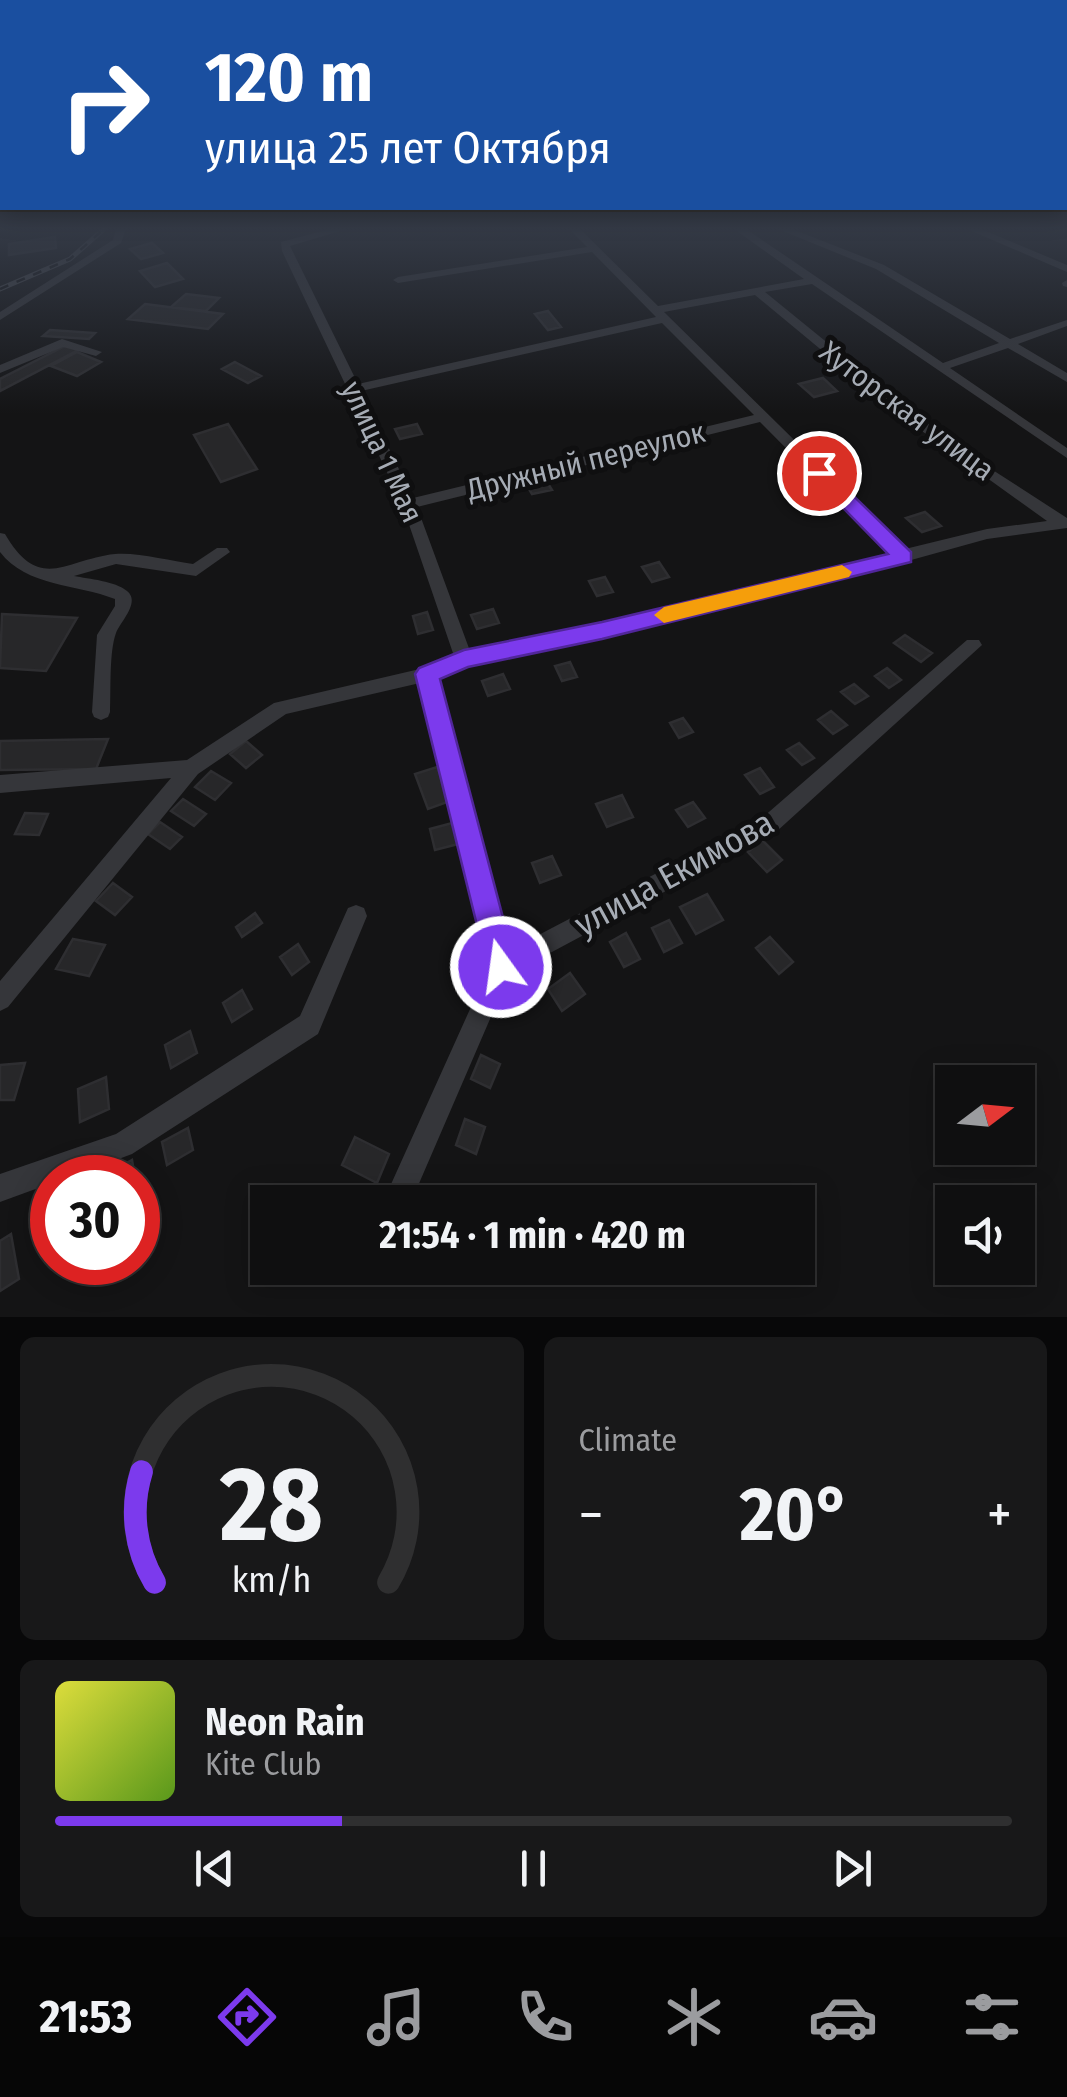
<!DOCTYPE html>
<meta charset="utf-8">
<style>
body{margin:0;font-family:"Fira Sans Condensed",sans-serif;background:#181819;color:#f1f3f6;height:100vh;display:flex;flex-direction:column;font-size:38px;white-space:nowrap}
*{box-sizing:border-box;margin:0}
p{font-size:32px;color:#9b9c9f}
.icon{flex:none;width:55px;height:55px;fill:none;stroke:currentColor;stroke-width:2;stroke-linecap:round;stroke-linejoin:round}
.map{position:relative;height:1317px;overflow:hidden}
.panel{display:flex;flex-direction:column;gap:20px;padding:20px;background:#080809;flex:1}
.panel>*{flex:none}
.hud{position:absolute;left:0px;top:0px;width:1068px;height:210px;box-shadow:0 5px 25px #0003,0 0 0 2px #2f2f30;background:#1a4fa0;color:#fff;overflow:hidden}
.needle{width:65px;rotate:74deg}
.buttons{position:absolute;left:935px;top:1065px;display:grid;gap:20px}
.buttons a{display:grid;place-items:center;width:100px;height:100px;border-radius:0px;background:#0f0f10;box-shadow:0 5px 25px #0003,0 0 0 2px #2f2f30;font-size:50px}
.speed{position:absolute;left:30px;top:1155px;display:flex;gap:20px;font-size:50px;font-weight:700;text-align:center}
.speed>*{display:grid;place-content:center;width:130px;height:130px;border-radius:50%;background:#0f0f10;box-shadow:0 5px 25px #0003,0 0 0 2px #2f2f30;line-height:1}
.speed .limit{border:15px solid #d22;background:#fff;color:#111}
.pin{position:absolute;display:grid;place-items:center;width:85px;height:85px;color:#fff;margin:-42px;border:5px solid #fff;border-radius:50%;box-shadow:0 2px 10px #0007}
.me{position:absolute;width:110px;margin:-55px;rotate:346deg;stroke-linejoin:round;filter:drop-shadow(0 0 8px #0008)}
.turn{display:flex;align-items:center;gap:35px;height:210px;padding:0 40px;font-size:45px}
.turn .icon{width:130px;height:130px;stroke-width:2.5}
.turn b{display:block;font-size:70px;line-height:85px}
.big{font-size:75px;font-weight:700;line-height:1.1}
.panel .card{flex:1;display:flex;flex-direction:column;justify-content:center;gap:15px;min-width:0;padding:0 35px;border-radius:15px;background:#181819}
.panel .dial{align-items:center;gap:0}
.dial svg{height:260px;overflow:visible;fill:none;stroke:#2f2f30;stroke-width:7;stroke-linecap:round;text-anchor:middle}
.dial text{fill:#f1f3f6;stroke:none}
.song{display:flex;align-items:center;gap:30px}
.cover{width:120px;height:120px;border-radius:15px;background:linear-gradient(135deg,hsl(60 70% 55%),hsl(90 70% 35%))}
.played{height:10px;border-radius:5px;background:linear-gradient(90deg,#7c3aed 30%,#2f2f30 30%)}
.keys{display:flex;justify-content:space-around;direction:ltr}
.heat{display:flex;justify-content:space-between;align-items:center;font-size:55px;direction:ltr}
.panel .tiles{flex:1;display:grid;gap:20px;grid-template-columns:1fr 1fr}
.card:last-child{grid-column:span 2}
.trip{position:absolute;left:250px;top:1185px;width:565px;height:100px;border-radius:0px;background:#0f0f10;box-shadow:0 5px 25px #0003,0 0 0 2px #2f2f30;font-weight:700;line-height:100px;text-align:center}
.menu{display:flex;height:160px;justify-content:space-around;align-items:center;background:#060606;color:#9b9c9f}
.menu .icon{width:70px;height:70px}
.menu .active{color:#7c3aed}
.menu b{font-size:45px;color:#f1f3f6}
.map>svg:first-child{display:block}
.building{fill:#272729;stroke:#2e2e31;stroke-width:2.5}
.lines{fill:none;stroke-linecap:round;stroke-linejoin:round}
.minor{fill:#35363a;fill-rule:evenodd}
.rail-casing{stroke:#484a4f;stroke-width:5}
.rail{stroke:#0f0f10;stroke-width:2.5;stroke-dasharray:9;stroke-linecap:butt}
.route{fill:#7c3aed;stroke:#51269a;stroke-width:2.5}
.slow{fill:#f59e0b}
.labels{text-anchor:middle;dominant-baseline:central;stroke-width:10;stroke-linejoin:round;paint-order:stroke}
.far-street-label{font-size:30px;fill:#a6acb5;stroke:#0f0f10}
.street-label{font-size:35px;fill:#a6acb5;stroke:#0f0f10}
</style>
<div class="map">
<svg width="1067" height="1317" viewBox="0 0 1067 1317">
<rect width="100%" height="100%" fill="#141415"/>
<path class="building" d="M55,237l1,11 -47,7v-11z
M152,243l11,10 -22,6 -11,-10z
M167,263l16,16 -28,8 -15,-16z
M186,294l33,4 -13,13 -35,-4z
M145,304l78,10 -15,15 -80,-10z
M548,311l13,16 -13,3 -13,-16z
M50,330l45,3 -6,6 -46,-3z
M67,345l11,5 -78,41v-12z
M77,352l24,10 -24,14 -26,-10z
M235,362l26,14 -13,7 -26,-14z
M823,378l14,13 -23,6 -15,-13z
M228,424l29,45 -36,13 -27,-47z
M417,424l5,10 -22,5 -5,-10z
M545,479l7,11 -20,4 -6,-10z
M925,512l16,14 -19,6 -16,-14z
M659,562l10,15 -17,5 -10,-15z
M605,577l8,15 -16,4 -8,-15z
M493,609l6,14 -22,6 -6,-14z
M427,612l6,18 -15,4 -5,-18z
M2,614l75,4 -31,53 -46,-3z
M905,635l27,18 -11,9 -27,-19z
M570,662l7,15 -15,4 -7,-15z
M887,668l14,12 -12,8 -14,-12z
M503,674l7,15 -22,7 -6,-15z
M854,684l14,12 -13,8 -14,-12z
M831,711l16,14 -14,9 -15,-14z
M683,718l10,14 -14,6 -9,-15z
M108,739l-12,30 -96,1v-29z
M246,741l16,14 -16,13 -16,-14z
M799,743l15,15 -12,7 -15,-15z
M437,767l13,34 -22,8 -13,-35z
M760,768l14,19 -14,7 -15,-19z
M211,771l20,12 -16,17 -20,-13z
M622,795l11,22 -26,10 -11,-23z
M183,799l23,15 -12,12 -23,-15z
M693,802l12,16 -17,9 -12,-17z
M25,813l23,1 -9,21 -24,-1z
M160,822l22,15 -12,12 -22,-15z
M456,822l6,21 -27,7 -5,-21z
M762,840l20,20 -15,12 -19,-20z
M552,856l9,19 -21,8 -8,-20z
M113,883l19,14 -17,18 -19,-14z
M707,894l16,26 -27,14 -16,-27z
M255,913l7,10 -20,14 -6,-10z
M669,920l13,23 -18,9 -12,-24z
M626,933l14,26 -16,8 -14,-25z
M770,937l23,25 -14,12 -23,-26z
M73,939l32,6 -16,31 -33,-7z
M298,944l11,18 -17,13 -12,-18z
M570,973l15,21 -23,17 -14,-22z
M242,990l10,19 -20,13 -9,-19z
M190,1031l7,22 -26,15 -6,-23z
M481,1055l19,9 -10,24 -19,-9z
M25,1063l-11,37h-14v-35z
M106,1077l3,32 -29,13 -2,-33z
M465,1119l20,8 -9,27 -20,-9z
M188,1128l5,22 -26,15 -5,-23z
M355,1137l34,17 -12,29 -35,-18z
M132,1160l3,18h-35z
M11,1234l8,45 -19,12v-50z"/>
<g class="lines">
<path class="minor" d="M116,229h10l-5,14 -121,77v-8l113,-72z
M330,229h17l-57,17 68,138 298,-67 -64,-65 -194,31 -5,-3 5,-3 189,-30 -18,-18h11l78,77 146,-27 -70,-50h12l197,134 56,-20 -123,-74 -98,-40h14l92,36 126,74 57,-19v6l-49,18 49,29v9l-59,-34 -58,20 117,80v10l-255,-174 -47,8 145,118 78,57 79,51v10l-80,11 -83,23 -4,-1 -298,75 -135,29 -30,13 71,273 254,-133 205,-178h12l3,5 -206,187 -267,143 -98,227h-28l106,-235 -69,-284 -134,31 -88,60 -190,233 -8,4v-30l171,-203 -171,15v-18l187,-15 87,-57 150,-35 30,-12 -52,-152 -120,-253 -1,-9zM755,295l146,121 146,105 -60,8 -82,20 -241,-237zM662,323l92,92 -341,83 -52,-107zM760,422l130,131 -288,71 -132,27 -53,-144z
M967,229h14l86,36v7z
M1067,280v7l-4,-1 -1,-3z
M62,339l40,13 -6,4 -33,-9 -63,26v-8z
M0,533l5,1c35,60 61,25 110,20 22,-2 56,7 78,10l24,-16h10l3,4 -34,24 -80,-12 -42,12c15,3 41,5 53,15 14,11 -7,31 -11,42 -7,19 -5,57 -6,79l-2,5 -7,3 -7,-3 -2,-5 5,-77 18,-29v-7c-38,-15 -88,-12 -115,-47z
M356,905l8,3 3,8 -49,118 -186,120 -64,24h-16v5l-52,19v-28l116,-40 184,-118 48,-108z"/>
<g class="rail-casing">
<path id="rail" d="M0,289l70,-30 34,-30"/>
</g>
<use href="#rail" class="rail"/>
</g>
<linearGradient id="sky" x2="0" y2="1"><stop stop-color="#0b0b0c"/><stop offset="0.55" stop-color="#343a46"/><stop offset="1" stop-color="#343a46" stop-opacity="0"/></linearGradient>
<rect width="1067" height="414" fill="url(#sky)"/>
<path class="route" d="M819,467l7,2 85,83v10l-309,77 -134,28 -28,12 76,288 -5,11 -10,4 -11,-4 -75,-304 4,-6 45,-18 138,-28 286,-68 -75,-77 -3,-4z"/>
<path class="slow" d="M842,565l10,7 -3,5 -185,46 -10,-8 10,-8z"/>
<g class="labels">
<g class="far-street-label">
<text transform="translate(907 411) rotate(37)">Хуторская улица</text>
<text transform="translate(382 452) rotate(65)">улица 1 Мая</text>
<text transform="translate(586 461) rotate(-14)">Дружный переулок</text>
</g>
<g class="street-label">
<text transform="translate(674 873) rotate(-29)">улица Екимова</text>
</g>
</g>
</svg>
<div class="buttons">
<a><svg class="needle" viewBox="-14 -14 28 28"><path d="M0-13l5 13h-10z" fill="#e53935"/><path d="M0 13l5-13h-10z" fill="#9b9c9f"/></svg></a>
<a><svg class="icon" aria-label="sound" viewBox="0 0 24 24"><path d="M4 9h4l5-4v14l-5-4H4zM17 9q2 3 0 6"/></svg></a>
</div>
<div class="speed"><div class="limit">30</div></div>
<div class="pin" style="left:819px;top:473px;background:#d93025"><svg class="icon" aria-label="arrive" viewBox="0 0 24 24"><path d="M6 21V4h12l-3 4 3 4H6"/></svg></div>
<svg class="me" style="left:501px;top:967px" viewBox="-20 -20 40 40"><circle r="17" fill="#7c3aed" stroke="#fff" stroke-width="3"/><path d="M0-11L8 9 0 5-8 9z" fill="#fff"/></svg>
<div class="trip">21:54 · 1 min · 420 m</div>
<div class="hud">
<div class="turn"><svg class="icon" aria-label="right" viewBox="0 0 24 24"><path d="M7 20v-9h11M14 6l5 5-5 5"/></svg><div><b>120 m</b>улица 25 лет Октября</div></div>
</div>
</div>
<section class="panel">
<div class="tiles">
<div class="card dial"><svg viewBox="0 0 100 80">
<path d="M14 69A42 42 0 1 1 86 69"/>
<path d="M14 69A42 42 0 0 1 10 35" stroke="#7c3aed"/>
<text x="50" y="56" font-size="32" font-weight="700">28</text>
<text x="50" y="72" font-size="11">km/h</text>
</svg></div>
<div class="card"><p>Climate</p>
<div class="heat"><a>−</a><b class="big">20°</b><a>+</a></div>
</div>
<div class="card">
<div class="song"><i class="cover"></i><div><b>Neon Rain</b><p>Kite Club</p></div></div>
<div class="played"></div>
<div class="keys"><svg class="icon" aria-label="previous" viewBox="0 0 24 24"><path d="M18 5L8 12l10 7zM5 5v14"/></svg><svg class="icon" aria-label="pause" viewBox="0 0 24 24"><path d="M8 5v14M16 5v14"/></svg><svg class="icon" aria-label="next" viewBox="0 0 24 24"><path d="M6 5l10 7-10 7zM19 5v14"/></svg></div>
</div>
</div>
</section>
<nav class="menu">
<b>21:53</b>
<svg class="icon active" aria-label="directions" viewBox="0 0 24 24"><path d="M12 3l9 9-9 9-9-9zM9 14v-3h6M13 9l2 2-2 2"/></svg>
<svg class="icon" aria-label="music" viewBox="0 0 24 24"><path d="M9 18V5l10-2v13"/><circle cx="6" cy="18" r="3"/><circle cx="16" cy="16" r="3"/></svg>
<svg class="icon" aria-label="phone" viewBox="0 0 24 24"><path d="M5 4h4l2 5-3 2q2 4 5 5l2-3 5 2v4C11 20 4 13 5 4z"/></svg>
<svg class="icon" aria-label="climate" viewBox="0 0 24 24"><path d="M12 3v18M4 7l16 10M4 17L20 7"/></svg>
<svg class="icon" aria-label="car" viewBox="0 0 24 24"><path d="M5 17H2v-5l4-1 3-4h7l3 4 3 1v5h-3M9 17h6M6 11h13"/><circle cx="7" cy="17" r="2"/><circle cx="17" cy="17" r="2"/></svg>
<svg class="icon" aria-label="filters" viewBox="0 0 24 24"><path d="M4 7h16M4 17h16"/><circle cx="9" cy="7" r="2"/><circle cx="15" cy="17" r="2"/></svg>
</nav>
